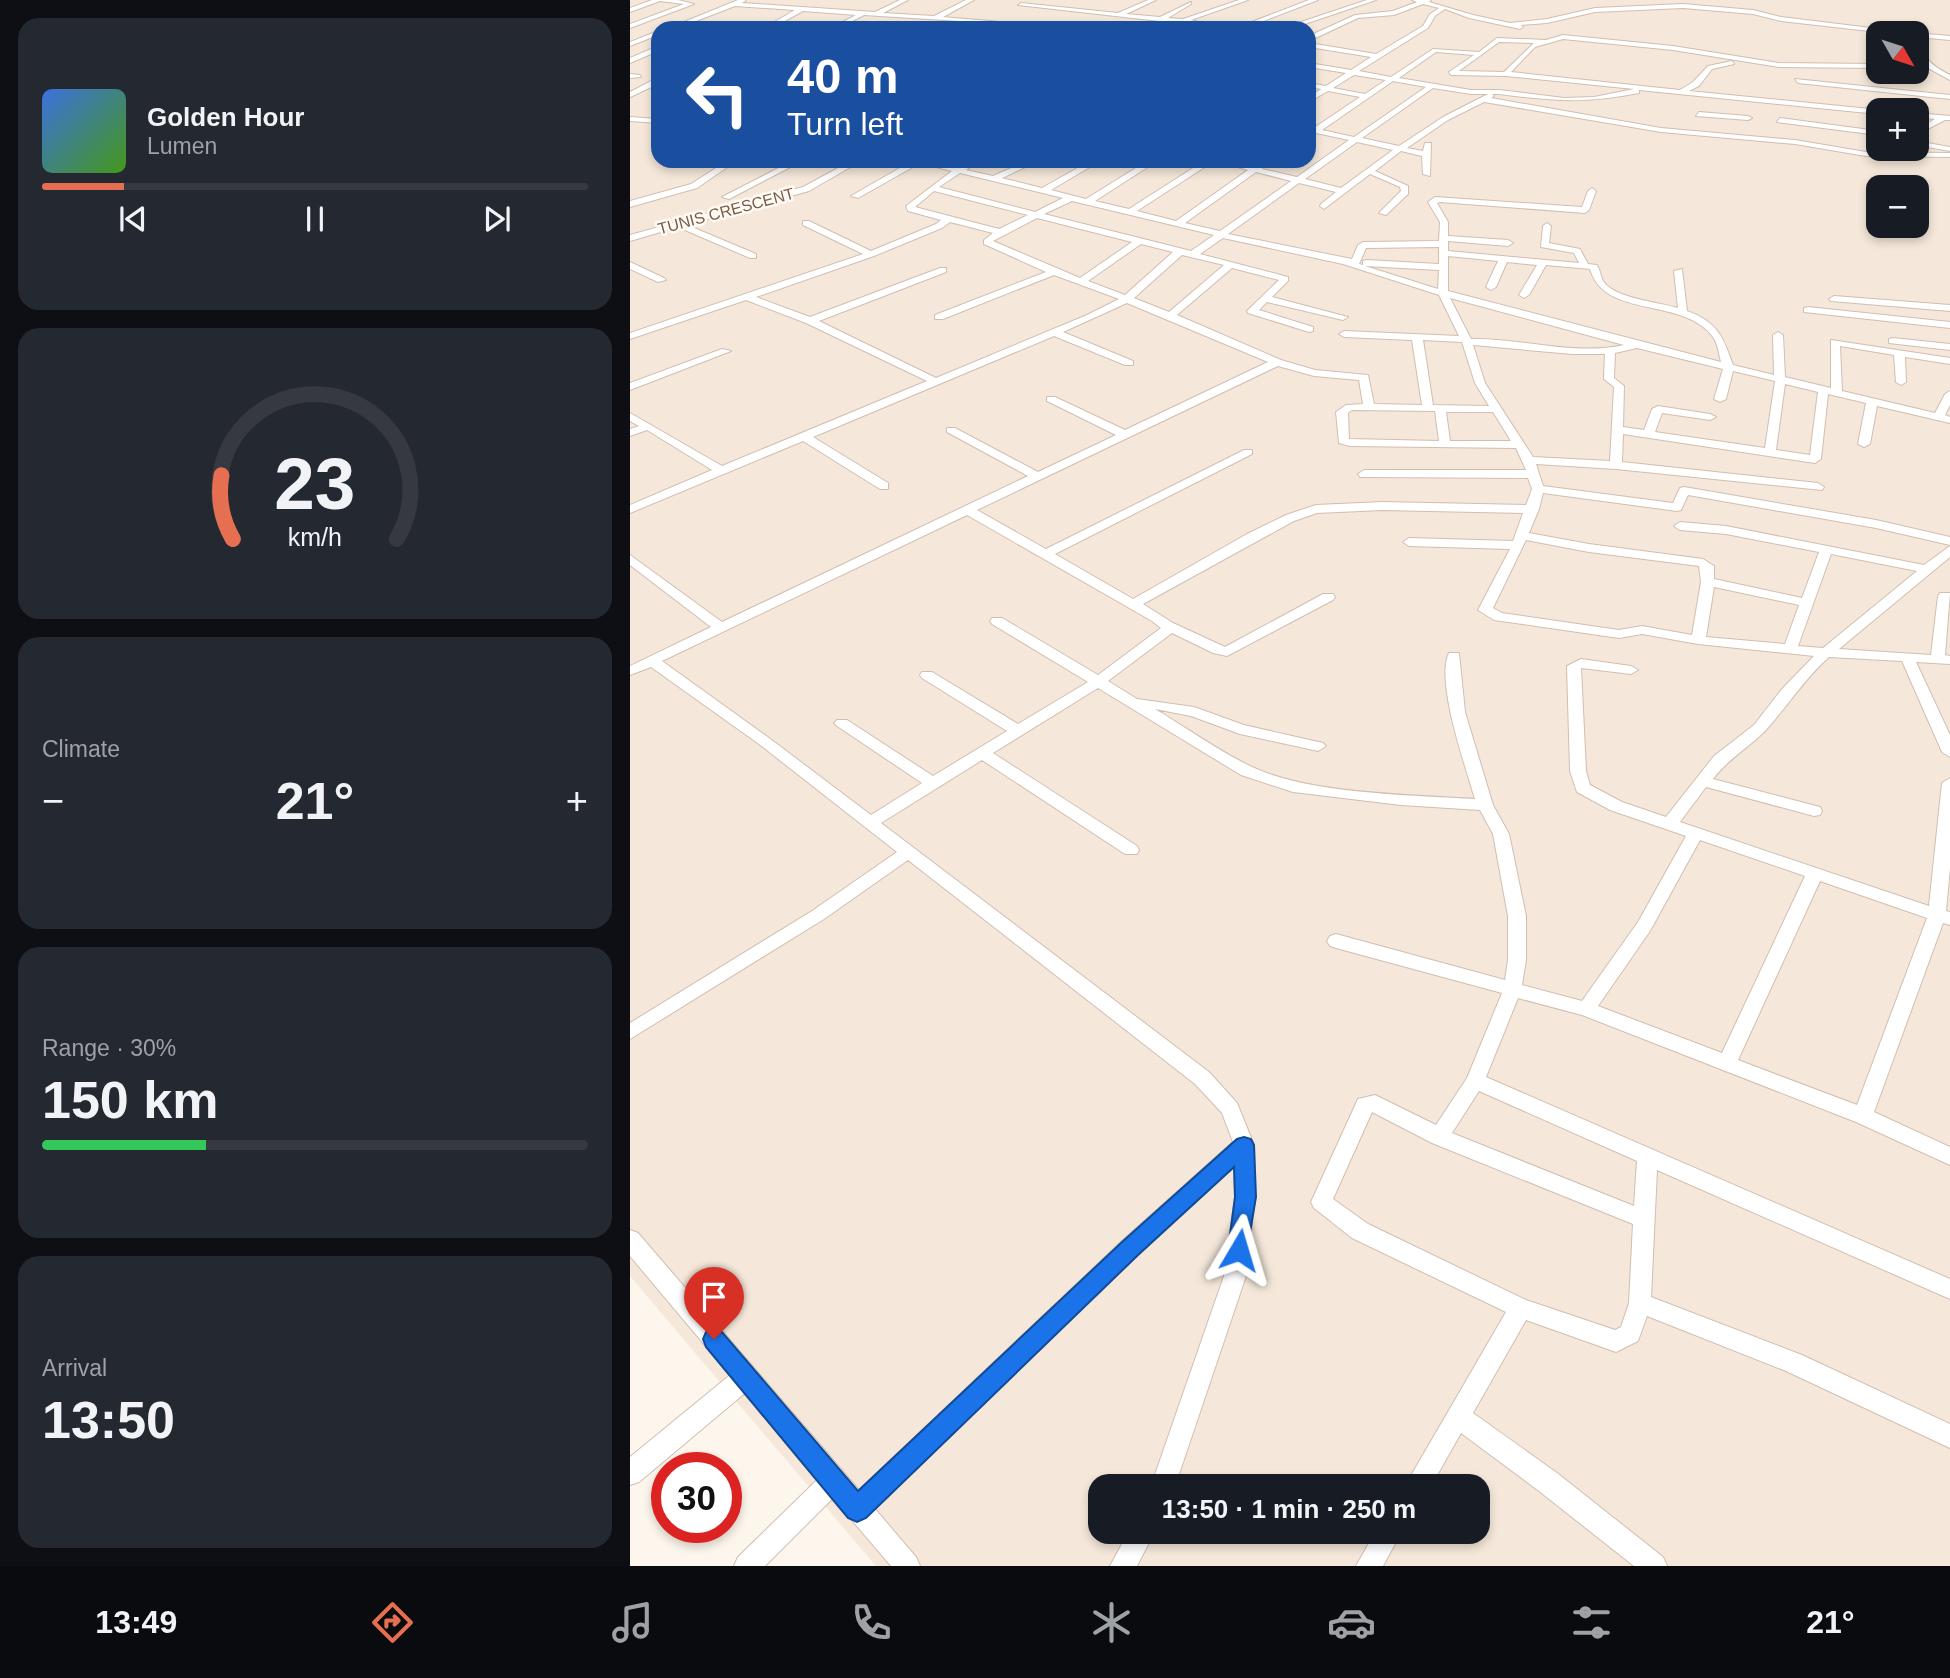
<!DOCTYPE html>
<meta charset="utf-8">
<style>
body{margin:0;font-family:Helvetica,sans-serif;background:#242831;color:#f1f3f6;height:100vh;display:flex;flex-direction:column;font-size:26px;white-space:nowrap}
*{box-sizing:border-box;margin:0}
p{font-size:23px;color:#9ea1a6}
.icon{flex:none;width:38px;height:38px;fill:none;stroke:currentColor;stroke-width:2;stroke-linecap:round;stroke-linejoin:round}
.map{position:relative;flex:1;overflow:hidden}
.drawer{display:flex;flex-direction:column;gap:18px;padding:18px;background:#0d0f14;width:630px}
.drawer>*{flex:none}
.top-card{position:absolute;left:21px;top:21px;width:665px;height:147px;border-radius:21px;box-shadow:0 4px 10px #0003;background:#1a4fa0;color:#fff;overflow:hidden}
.needle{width:46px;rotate:129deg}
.tools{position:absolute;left:1236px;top:21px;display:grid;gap:14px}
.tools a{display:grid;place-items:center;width:63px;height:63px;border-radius:14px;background:#171b24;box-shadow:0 4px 10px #0003;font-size:35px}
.speed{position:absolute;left:21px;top:1452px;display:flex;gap:14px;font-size:35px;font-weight:700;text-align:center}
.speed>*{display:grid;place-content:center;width:91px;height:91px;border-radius:50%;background:#171b24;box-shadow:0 4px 10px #0003;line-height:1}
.speed .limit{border:10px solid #d22;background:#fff;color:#111}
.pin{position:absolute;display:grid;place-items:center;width:60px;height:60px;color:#fff;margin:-72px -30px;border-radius:50% 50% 50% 0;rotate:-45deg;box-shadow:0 0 7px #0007}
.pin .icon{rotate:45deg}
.me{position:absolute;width:77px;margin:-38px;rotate:7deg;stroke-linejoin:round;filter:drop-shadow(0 0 5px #0008)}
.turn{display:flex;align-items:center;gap:24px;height:147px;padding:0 21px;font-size:32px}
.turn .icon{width:91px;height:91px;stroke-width:2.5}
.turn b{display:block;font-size:49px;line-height:60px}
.big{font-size:52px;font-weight:700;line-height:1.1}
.drawer .widget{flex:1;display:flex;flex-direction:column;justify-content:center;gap:10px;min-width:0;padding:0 24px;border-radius:21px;background:#242831}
.drawer .dial{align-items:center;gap:0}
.dial svg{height:182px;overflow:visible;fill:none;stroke:#363941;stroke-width:7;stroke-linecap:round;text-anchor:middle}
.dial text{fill:#f1f3f6;stroke:none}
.song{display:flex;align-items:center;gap:21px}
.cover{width:84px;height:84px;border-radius:10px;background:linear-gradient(135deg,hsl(220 70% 55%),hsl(100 70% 35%))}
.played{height:7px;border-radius:4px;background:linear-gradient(90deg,#e76f51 15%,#363941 15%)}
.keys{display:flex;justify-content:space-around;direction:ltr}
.heat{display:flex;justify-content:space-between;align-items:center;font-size:38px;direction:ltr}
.charge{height:10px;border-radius:5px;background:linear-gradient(90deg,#34c759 30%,#363941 0)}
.trip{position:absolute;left:458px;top:1474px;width:402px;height:70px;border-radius:21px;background:#171b24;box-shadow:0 4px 10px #0003;font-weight:700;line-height:70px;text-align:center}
.tab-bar{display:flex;height:112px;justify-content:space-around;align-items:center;background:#090b0e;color:#9ea1a6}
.tab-bar .icon{width:49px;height:49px}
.tab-bar .selected{color:#e76f51}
.tab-bar b{font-size:32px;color:#f1f3f6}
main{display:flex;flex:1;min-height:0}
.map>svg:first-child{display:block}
.residential{fill:#f5e8da;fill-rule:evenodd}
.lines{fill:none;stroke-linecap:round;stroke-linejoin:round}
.minor-casing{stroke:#d1beb0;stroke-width:2}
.minor{fill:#fff;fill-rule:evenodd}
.route{fill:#1a73e8;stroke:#114b97;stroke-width:2}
.labels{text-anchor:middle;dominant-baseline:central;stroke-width:5;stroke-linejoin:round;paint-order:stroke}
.far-street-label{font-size:16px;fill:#7a5c4d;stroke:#fffaf3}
</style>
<main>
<section class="drawer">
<div class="widget">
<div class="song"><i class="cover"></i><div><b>Golden Hour</b><p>Lumen</p></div></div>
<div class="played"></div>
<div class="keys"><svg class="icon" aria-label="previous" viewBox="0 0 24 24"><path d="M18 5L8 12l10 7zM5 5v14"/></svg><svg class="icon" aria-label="pause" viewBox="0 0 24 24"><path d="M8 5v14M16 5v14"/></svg><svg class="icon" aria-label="next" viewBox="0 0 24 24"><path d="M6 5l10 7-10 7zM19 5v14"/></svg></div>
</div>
<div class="widget dial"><svg viewBox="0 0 100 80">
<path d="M14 69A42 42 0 1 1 86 69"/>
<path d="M14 69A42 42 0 0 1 9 41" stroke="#e76f51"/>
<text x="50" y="56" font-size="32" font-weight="700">23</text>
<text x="50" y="72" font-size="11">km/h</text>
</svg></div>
<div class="widget"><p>Climate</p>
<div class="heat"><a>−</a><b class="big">21°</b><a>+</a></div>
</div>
<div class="widget"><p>Range · 30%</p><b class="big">150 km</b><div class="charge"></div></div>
<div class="widget"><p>Arrival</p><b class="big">13:50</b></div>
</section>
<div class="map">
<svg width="1320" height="1566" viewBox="0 0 1320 1566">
<rect width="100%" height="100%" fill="#fdf6ec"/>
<path class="residential" d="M0,0h1320v1566h-1074l-246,-290zM28,28h651v133h-651zM1248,33h38v39h-38zM1248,110h38v39h-38zM1248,187h38v39h-38zM471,1486h378v45h-378z"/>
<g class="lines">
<g class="minor-casing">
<path id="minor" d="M22,0h26l16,4 -64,24v-4l54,-20 -24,-3 -30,11v-4z
M108,0h8l-4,3 133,9 25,-12h8l-25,13 51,3 32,-16h8l-31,17 129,11 -208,-13 -25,13h-8l25,-13 -53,-4 -31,17h-8l31,-18 -60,-4 -57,22h-9z
M518,0h8l-30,14 34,3 31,-15v2l-23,14 15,1 56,-19h9l-57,20 30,8 -203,-23 3,-2 97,10z
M679,0h9l-73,28h-9z
M737,0h9l-83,28h-10z
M782,0h19l-2,2 44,13 37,8 37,-4 48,-11 88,-4 70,6 28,7 123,15 -17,1 -106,-12 -28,-7 -70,-6 -88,4 -48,11 -26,2 2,2 -3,2 -51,-11 -24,-9 -10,7 -7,12 -69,43 32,6 42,-28 46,3 18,-14 49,2 17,-5 110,11 106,17 99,1v4l-99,-1 -106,-17 -110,-11 -28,8 -24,25 169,18 13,-8 15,-16 24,-5 2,3 -22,5 -13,17 -10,5 191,19h-2v4l-239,-24v3c-55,11 -86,8 -140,1h-7l2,2 -3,2 170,30 134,12 71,12 84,1v4l-84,-1 -71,-12 -134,-12 -177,-30 -36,18 -41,28 16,3 2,-8h6l-1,33 -7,-2 -1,-18 -21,-5 -26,20 33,15v8l-22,21 -7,-2 22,-22 -1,-4 -30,-13 -46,35 -4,-3 1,-2 15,-12 -37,-9 -71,51 124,25 6,-14 5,-3 76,-1 1,-19 -12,-20 7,-5 147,10 6,-16 4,-3 4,3 -7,19 -4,3 -145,-11 -3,1 11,19v14l60,4 5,3 -5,3 -60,-5v10l131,12 -5,-10 -33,-6 2,-21 4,-3 4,3 -2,17 31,6 8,15 9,1c3,5 4,12 6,16 12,18 56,21 75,27l-4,-37 8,-2 5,42c31,11 36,26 46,54l41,10 -1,-40 5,-3 5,3 2,42 46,11v-48l119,18v6l-45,-7 1,25 -5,3 -5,-3 -2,-27 -54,-9 2,45 93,22 10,-19 5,-3v14l-5,10 5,2v6l-73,-17 -7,38 -6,3 -6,-3 8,-41 -38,-9 -7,65 -6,4 -192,-29 -1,28 196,21 6,4 -2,3 -206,-21 -80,-5 7,22 130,17 7,-15 4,-1 192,33 74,17v8l-74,-17 -188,-33 -7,15 -4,1 -134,-18 -4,16 -10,24 60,11 114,15 11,7v13l88,19 17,-46 -93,-18 -46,-4 -6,-4 6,-4 46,4 198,39 26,-19v11l-111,92 92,6 7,-59 2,-3h10l-5,62 5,1v8l-34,-2 34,73v22l-8,-5 -40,-91 -73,-4c-25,22 -42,50 -64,74 -17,17 -37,28 -52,48l107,28 2,4 -2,4 -6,1 -108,-29 -26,35 249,84 13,-123 8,-5v90l-4,43 4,1v13l-7,-2 -69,189 76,35v18l-94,-43 -274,-107 -64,-17 -32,79 464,202v20l-293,-129 -6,127 151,58 148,69v24l-164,-77 -139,-55 -9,25 -22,11 -90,-32 -53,93 84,60 106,84 4,9h-33l-95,-75 -78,-58 -30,53h-26l101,-174 -154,-74 -38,-30 -3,-6 47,-103 17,-4 61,30 31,-47 35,-85 -166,-45 -6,-2 -3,-5 3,-5 6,-2 169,46 3,-20v-44l-15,-82 -13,-24 -79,-5 -108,-13 -52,-17 -143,-87 -105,65 144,93 2,4 -2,4h-12l-143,-94 -101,63 328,249 28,31 17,42 1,52 -9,79 -71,210h-24l73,-210 11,-79 -1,-30 -96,88 -263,254 41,48 4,9h-29l-58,-68 -68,68h-31l4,-9 80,-78 -73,-86 -106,89 -9,3v-28l100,-82 -100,-119v-26l8,3 221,257 263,-249 111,-99 -11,-29 -27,-29 -287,-224 -84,59 -194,120v-16l182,-112 85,-59 -138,-108 -108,-77 -21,8v-9l81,-39 -81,-62v-10l92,67 306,-146 -81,-44v-4h8l83,44 78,-37 -69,-34v-4h8l70,33 143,-68 -141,-59 -64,29 70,29v4h-8l-71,-29 -241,101 75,46v6h-8l-77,-48 -173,72v-8l82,-35 -65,-40 -17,6v-7l9,-3 -9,-5v-8l92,53 205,-85 -121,-58 -60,-23 -116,39v-6l233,-79 -60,-29v-4h6l62,30 65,-27 5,-4 -33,-9 -2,-5 46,-35 -32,-8 -62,35 -7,-2 61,-35h18l28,7 10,-7h10l-12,9 27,6 34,-15h11l-36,17 40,10 48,-27h10l-49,29 35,9 61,-38h10l-62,40 34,8 75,-48h10l-77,50 39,10 72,-51 -31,-9h14l23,6 8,-6h9l-9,8 35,8 52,-37 -33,-7 -7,4v-9h5l46,-31 -32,-6 -19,11v-5l12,-8 -12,-2v-4l17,3 20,-13 -37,-6v-4l42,7 20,-13 -62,-10v-4l67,11 47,-28 7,-12 9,-6 -16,-4 -29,11 -36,3 -49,23v-5l46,-21 38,-4 24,-9zM869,42l35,1 -30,29 -45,-1zM806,52l38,3 -25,17 2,3 55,1 128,13 -40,8 -30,1 -65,-8h-28l-72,-12zM724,75l32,5 -21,14 -32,-6zM763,81l33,6 -72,50 -32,-7zM803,88l38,6h17l-45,23 -44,29 -37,-8zM727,142l36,8 -52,38 -36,-9zM626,172l35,9 -71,50 -35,-8zM330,173l103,25 -28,14 -96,-25zM304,191l94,24 -29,14 -84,-22zM442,201l142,34 -23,16 -147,-37zM407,218l95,24 -52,36 -87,-37zM320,222l43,11 -9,7v4l62,28 -111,43v4h8l111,-44 65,24 -32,16 -151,63 -117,-57 127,-49v-4h-6l-130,49 -54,-20 118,-41 68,-28zM593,238l120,26 96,31 20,41 -115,-5 -5,3 5,3 68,3 10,65 -48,-1 -6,-29 -53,-5 -34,-10 -104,-45 55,-47 47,12 -32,31 1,2 61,19 4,-1v-4l-54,-17 8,-8 76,18 5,-3 -76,-20 16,-16v-4l-88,-23zM511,244l32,8 -48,43 -37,-14zM809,247v17l-73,-4 -3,1v4l-4,-1 7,-16zM552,255l42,10 -55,47 -35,-14zM818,256l50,5 -12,26 5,3 5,-3 11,-25 30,3 -18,30 5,3 5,-3 17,-30 44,4c15,51 93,27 123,68 5,7 6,17 8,25l-273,-71zM735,266l74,4 -1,19zM820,298l174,47c-50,11 -102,-7 -153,-6zM793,340l39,2 13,41 14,23 -56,-1zM843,345l99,9h33l-1,25 10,8 -4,74 -77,-4 -48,-74zM1007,348l86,21 -9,30 6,3 6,-3 7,-28 42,10 -10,67 -110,-16 7,-19 48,7 6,-3 -6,-3 -52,-8 -6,3 -8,21 -21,-3 1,-41 -10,-8 1,-25zM648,366l36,10 45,4 4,24 -17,1 -10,7 3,31 11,3 166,2 10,22h-162l-6,4 2,3 168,1 4,11 -6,16 -144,-3 -66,3 -30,10 -39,19 -114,65 -78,-45 197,-100v-4h-8l-198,99 -69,-39zM1155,384l33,8 -8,63 -34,-5zM722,410l83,1 4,30 -90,-2 -1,-26zM816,412h47l18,29h-61zM752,510l141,3 -10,28 -104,-3 -6,4 6,4 101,3 -32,61 16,10 125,18 23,-4 56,10 116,12 -32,33 -28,36 -40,31 -48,61 -44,-15 -32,-17 -4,-14 -5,-103 50,6 7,-4 -7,-4 -50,-7 -14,7 3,105 7,21 33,18 76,26 -48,86 -56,79 -60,-16 4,-25v-44l-17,-82 -16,-29 -28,-93 -6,-59h-10c-14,28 17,115 26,146 -64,-4 -165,-5 -223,-32 -34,-16 -65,-39 -97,-58l36,7 49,18 78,17 8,-5 -3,-3 -79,-18 -50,-18 -57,-8 -29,-18 64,-48 41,20 14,3 106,-56 2,-3 -2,-3h-10l-98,53 -52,-24 -30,-19 151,-83 23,-8zM337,515l185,106 9,7 -63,47 -96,-57h-10l-2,3 2,3 96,58 -70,42 -86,-52h-10l-2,3 2,3 85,53 -74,45 -86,-56h-10l-3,3 3,3 85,57 -51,32 -102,-77 -107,-77zM896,540l63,12 110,14 2,16 -9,53 -50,-9 -23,4 -117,-17 -9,-5zM1201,554l86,17 -94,77 -25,-2zM1084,587l85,18 -14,39 -79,-7zM1070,840l105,36 -83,177 -124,-47 52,-75zM1190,881l107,37 -70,187 -119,-45zM849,1091l158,70 -3,45 -182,-73zM742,1112l60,31 201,81 -4,79 -8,24 -6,3 -89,-30 -158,-76 -35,-25z
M28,31v4l-28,11v-4z
M1286,33l34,3v4l-22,-2c-9,20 5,28 22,37v5l-22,-12 -9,-11 -1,-6 4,-14h-6z
M28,46v5l-28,12v-5z
M0,74l10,1 1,2 -11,1z
M25,79h3v5l-28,13v-5z
M1165,79l155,16v4l-152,-16z
M1069,112l49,4 4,2 -4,2 -52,-4z
M1286,113l34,3v4h-5l-29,15v-5l19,-11 -19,-2z
M0,117l28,2v4l-28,-2z
M1150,118l98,13v4l-101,-13z
M1286,141l34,6v4l-34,-6z
M97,161h9l-39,27 -67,19v-6l61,-17z
M162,161h10l-73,38 -7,-2z
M221,161h10l-52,30 -122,34 69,29v4h-6l-72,-31 -48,14v-6l173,-48z
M0,262l34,16 2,2 -8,2 -28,-13z
M1204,296l116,9v6l-119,-10 -2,-2z
M1178,307l142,15v6l-146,-16v-4z
M1263,338l57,6v6l-61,-7v-4z
M92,349l9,2 -101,39v-7z
M499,1531h26l-18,35h-27z
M746,1531h26l-19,35h-27z"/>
</g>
<use href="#minor" class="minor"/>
</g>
<path class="route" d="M614,1137l7,2 3,6 2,52 -10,59 -7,3 -8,-3 -3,-6 7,-53 -1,-30 -96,88 -272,263 -9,4 -9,-4 -142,-171 -3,-8 3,-7 8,-3 8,3 136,159 264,-249 115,-103z"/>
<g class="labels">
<g class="far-street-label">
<text transform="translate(96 211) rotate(-15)">TUNIS CRESCENT</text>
</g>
</g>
</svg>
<div class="tools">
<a><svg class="needle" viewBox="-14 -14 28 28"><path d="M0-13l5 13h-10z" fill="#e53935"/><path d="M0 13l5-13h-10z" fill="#9ea1a6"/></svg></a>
<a>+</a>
<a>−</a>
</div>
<div class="speed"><div class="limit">30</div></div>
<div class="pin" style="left:84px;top:1339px;background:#d93025"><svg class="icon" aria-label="arrive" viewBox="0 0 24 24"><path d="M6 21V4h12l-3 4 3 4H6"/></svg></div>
<svg class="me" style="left:609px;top:1250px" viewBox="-20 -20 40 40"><path d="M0-17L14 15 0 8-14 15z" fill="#1a73e8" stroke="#fff" stroke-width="4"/></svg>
<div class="trip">13:50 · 1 min · 250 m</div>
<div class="top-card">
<div class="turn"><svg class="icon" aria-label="left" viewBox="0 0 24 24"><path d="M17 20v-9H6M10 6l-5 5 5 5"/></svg><div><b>40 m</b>Turn left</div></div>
</div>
</div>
</main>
<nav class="tab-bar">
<b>13:49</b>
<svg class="icon selected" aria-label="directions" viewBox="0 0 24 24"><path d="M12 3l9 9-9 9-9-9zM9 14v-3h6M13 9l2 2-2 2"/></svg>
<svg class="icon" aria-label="music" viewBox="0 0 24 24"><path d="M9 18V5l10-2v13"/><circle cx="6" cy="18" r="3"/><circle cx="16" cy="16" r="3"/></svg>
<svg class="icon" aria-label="phone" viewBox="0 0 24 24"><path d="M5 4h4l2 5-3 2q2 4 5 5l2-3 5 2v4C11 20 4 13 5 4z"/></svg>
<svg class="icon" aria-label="climate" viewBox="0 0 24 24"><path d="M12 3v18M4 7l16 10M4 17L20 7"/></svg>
<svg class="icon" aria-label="car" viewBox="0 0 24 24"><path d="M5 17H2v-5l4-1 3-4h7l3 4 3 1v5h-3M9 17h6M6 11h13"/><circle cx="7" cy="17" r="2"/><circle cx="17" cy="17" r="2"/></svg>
<svg class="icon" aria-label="filters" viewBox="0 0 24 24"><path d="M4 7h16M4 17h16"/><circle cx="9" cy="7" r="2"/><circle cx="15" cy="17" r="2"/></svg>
<b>21°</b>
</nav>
